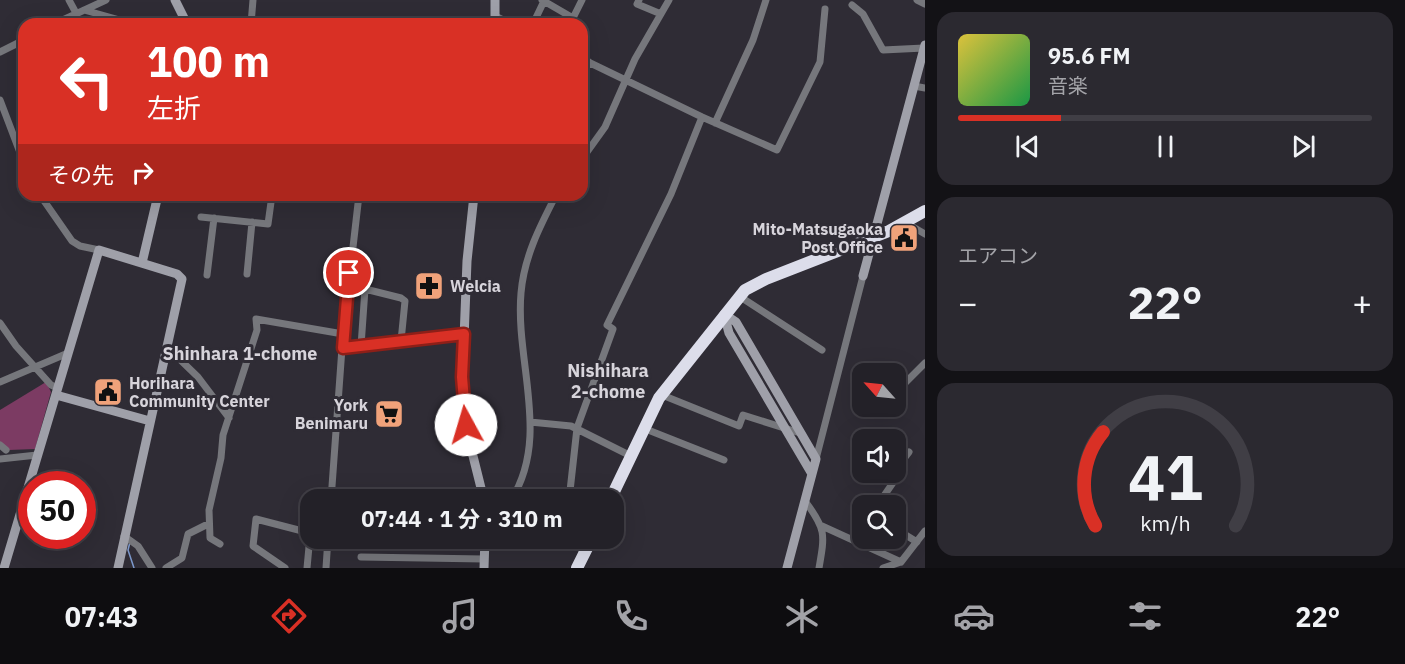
<!DOCTYPE html>
<html lang="ja">
<meta charset="utf-8">
<style>
body{margin:0;font-family:"IBM Plex Sans","Noto Sans JP",sans-serif;background:#2b2930;color:#f1f3f6;height:100vh;display:flex;flex-direction:column;font-size:22px;white-space:nowrap}
*{box-sizing:border-box;margin:0}
p{font-size:20px;color:#a3a3a8}
.icon{flex:none;width:33px;height:33px;fill:none;stroke:currentColor;stroke-width:2;stroke-linecap:round;stroke-linejoin:round}
.map{position:relative;flex:1;overflow:hidden}
.drawer{display:flex;flex-direction:column;gap:12px;padding:12px;background:#131216;width:480px}
.drawer>*{flex:none}
.top-card{position:absolute;left:18px;top:18px;width:570px;height:183px;border-radius:18px;box-shadow:0 6px 24px #0002,0 0 0 2px #403e45;background:#d93025;color:#fff;overflow:hidden}
.needle{width:39px;rotate:297deg}
.controls{position:absolute;left:852px;top:363px;display:grid;gap:12px}
.controls a{display:grid;place-items:center;width:54px;height:54px;border-radius:12px;background:#232128;box-shadow:0 6px 24px #0002,0 0 0 2px #403e45;font-size:30px}
.speed{position:absolute;left:18px;top:471px;display:flex;gap:12px;font-size:30px;font-weight:700;text-align:center}
.speed>*{display:grid;place-content:center;width:78px;height:78px;border-radius:50%;background:#232128;box-shadow:0 6px 24px #0002,0 0 0 2px #403e45;line-height:1}
.speed .limit{border:9px solid #d22;background:#fff;color:#111}
.pin{position:absolute;display:grid;place-items:center;width:51px;height:51px;color:#fff;margin:-26px;border:3px solid #fff;border-radius:50%;box-shadow:0 2px 6px #0007}
.me{position:absolute;width:66px;margin:-33px;rotate:354deg;stroke-linejoin:round;filter:drop-shadow(0 0 4px #0008)}
.turn{display:flex;align-items:center;gap:21px;height:126px;padding:0 30px;font-size:27px}
.turn .icon{width:78px;height:78px;stroke-width:2.5}
.turn b{display:block;font-size:42px;line-height:51px}
.then{display:flex;align-items:center;height:57px;padding:0 30px;background:#0003;gap:12px;font-size:22px}
.big{font-size:45px;font-weight:700;line-height:1.1}
.drawer .card{flex:1;display:flex;flex-direction:column;justify-content:center;gap:9px;min-width:0;padding:0 21px;border-radius:18px;background:#2b2930}
.drawer .dial{align-items:center;gap:0}
.dial svg{height:156px;overflow:visible;fill:none;stroke:#403e45;stroke-width:7;stroke-linecap:round;text-anchor:middle}
.dial text{fill:#f1f3f6;stroke:none}
.song{display:flex;align-items:center;gap:18px}
.cover{width:72px;height:72px;border-radius:9px;background:linear-gradient(135deg,hsl(50 70% 55%),hsl(140 70% 35%))}
.played{height:6px;border-radius:3px;background:linear-gradient(90deg,#d93025 25%,#403e45 25%)}
.keys{display:flex;justify-content:space-around;direction:ltr}
.heat{display:flex;justify-content:space-between;align-items:center;font-size:33px;direction:ltr}
.trip{position:absolute;left:300px;top:489px;width:324px;height:60px;border-radius:18px;background:#232128;box-shadow:0 6px 24px #0002,0 0 0 2px #403e45;font-weight:700;line-height:60px;text-align:center}
.dock{display:flex;height:96px;justify-content:space-around;align-items:center;background:#0e0d10;color:#a3a3a8}
.dock .icon{width:42px;height:42px}
.dock .selected{color:#d93025}
.dock b{font-size:27px;color:#f1f3f6}
main{display:flex;flex:1;min-height:0}
.map>svg:first-child{display:block}
.green{fill:#7c3b63}
.lines{fill:none;stroke-linecap:round;stroke-linejoin:round}
.stream{stroke:#7c98cc;stroke-width:1.5}
.street{stroke:#76777c;stroke-width:7}
.secondary{stroke:#9fa0a9;stroke-width:9}
.highway{stroke:#dcddea;stroke-width:12}
.route-casing{stroke:#8d1f18;stroke-width:15}
.route{stroke:#d93025;stroke-width:10}
.labels{text-anchor:middle;dominant-baseline:central;stroke-width:6;stroke-linejoin:round;paint-order:stroke}
.poi-label{font-size:16px;font-weight:bold;fill:#d7d4db;stroke:#2f2c35;text-anchor:end}
.neighbourhood-label{font-size:18px;font-weight:bold;fill:#d7d4db;stroke:#2f2c35}
</style>
<main>
<div class="map">
<svg width="925" height="568" viewBox="0 0 925 568">
<rect width="100%" height="100%" fill="#2f2c35"/>
<path class="green" d="M46,382l5,10 -16,57 -26,1 -9,-8v-32z"/>
<g class="lines">
<path class="stream" d="M130,542l-2,8 6,18"/>
<path class="street" d="M69,0l7,13
M542,0l31,18 9,-18
M639,0l-2,4 24,10
M917,0l8,4
M852,5l11,9 20,36 41,-2
M84,10l50,14
M495,16l16,8
M54,24l52,-24
M92,24l2,-11
M251,24l2,-24
M533,24l11,-23
M0,52l24,-12
M582,59l120,58 75,33 43,-88 5,-53
M582,76l7,-14
M914,86l11,2
M0,100l24,63
M715,123l38,-83 13,-40
M582,159l23,-32 30,-68 34,-59
M40,195l32,46 8,5 19,4
M201,217l67,7 4,-29
M906,223l19,11
M247,274l5,-52
M207,275l7,-57
M739,296l83,54
M0,323l16,23 35,39 7,3
M361,346l4,-57 36,9 4,3 -4,40
M167,347l31,30 31,41
M343,348l120,-14
M0,382l68,-29
M899,389l26,-26
M662,395l77,31 4,-11 57,18
M530,422l41,4 60,30
M643,428l81,32
M0,445l6,5
M0,459l37,-4
M816,459l47,-183
M331,500l12,-166 16,-139
M511,500c40,-63 4,-138 10,-207 3,-36 19,-67 35,-98
M569,500l8,-72 36,-99 -6,-4 64,-131 31,-77
M805,501c21,28 20,33 14,67
M877,506l24,-35 1,-10 7,-9
M822,526l79,36
M896,529l21,13
M124,536l14,10 14,22
M560,538l26,13
M220,544l-10,-6 -1,-28 12,-52 2,-23 34,-105 -1,-11 87,15
M361,557l123,2
M166,568l16,-10 6,-24 20,-10
M285,568l-32,-22 3,-27 54,14
M307,568l3,-32
M326,568l2,-30
M883,568l18,-6 24,-31"/>
<path class="secondary" d="M175,0l12,24
M495,24v-24
M474,195l-7,66 -5,130 6,45 16,64
M142,263l16,-68
M863,276l62,-231
M724,314l12,8 80,137 -29,109
M724,314l5,19 83,141
M56,395l94,26
M4,568l95,-318 78,24 5,5 -64,289
M484,568l1,-30"/>
<path class="highway" d="M610,500l49,-102 86,-108 21,-11 123,-48 36,-20
M577,568l15,-30"/>
</g>
<g class="lines">
<g class="route-casing">
<path id="route" d="M349,273l-6,75 121,-14 -2,43 4,48"/>
</g>
<use href="#route" class="route"/>
</g>
<defs>
<g id="civic-square" transform="scale(1.5)"><rect x="-9" y="-9" width="18" height="18" rx="4" fill="#f0a27a" stroke="#2f2c35"/><path d="M-.6-6.5H3V-4.5H.6V-3L4-1V1h2V6H-6V1h2V-1L-.6-3ZM-1.2 2.5V6h2.4V2.5Z" fill="#111"/></g>
<g id="pharmacy-square" transform="scale(1.5)"><rect x="-9" y="-9" width="18" height="18" rx="4" fill="#f0a27a" stroke="#2f2c35"/><path d="M-2-6h4v4h4v4h-4v4h-4v-4h-4v-4h4Z" fill="#111"/></g>
<g id="supermarket-square" transform="scale(1.5)"><rect x="-9" y="-9" width="18" height="18" rx="4" fill="#f0a27a" stroke="#2f2c35"/><path d="M-6-5.5h2.5l.6 2H6L4.5 2H-2.5L-4.4-4H-6ZM-1.5 3.2a1.3 1.3 0 1 0 .1 0ZM3 3.2a1.3 1.3 0 1 0 .1 0Z" fill="#111"/></g>
</defs>
<g fill-rule="evenodd">
<use href="#civic-square" x="904" y="238"/>
<use href="#pharmacy-square" x="429" y="286"/>
<use href="#civic-square" x="108" y="392"/>
<use href="#supermarket-square" x="389" y="414"/>
</g>
<g class="labels">
<g class="poi-label">
<text x="883" y="229">Mito-Matsugaoka<tspan x="883" dy="18">Post Office</tspan></text>
<text x="450" y="286" text-anchor="start">Welcia</text>
<text x="129" y="383" text-anchor="start">Horihara<tspan x="129" dy="18">Community Center</tspan></text>
<text x="368" y="405">York<tspan x="368" dy="18">Benimaru</tspan></text>
</g>
<g class="neighbourhood-label">
<text x="240" y="353">Shinhara 1-chome</text>
<text x="608" y="370">Nishihara<tspan x="608" dy="21">2-chome</tspan></text>
</g>
</g>
</svg>
<div class="controls">
<a><svg class="needle" viewBox="-14 -14 28 28"><path d="M0-13l5 13h-10z" fill="#e53935"/><path d="M0 13l5-13h-10z" fill="#a3a3a8"/></svg></a>
<a><svg class="icon" aria-label="sound" viewBox="0 0 24 24"><path d="M4 9h4l5-4v14l-5-4H4zM17 9q2 3 0 6"/></svg></a>
<a><svg class="icon" aria-label="search" viewBox="0 0 24 24"><circle cx="10" cy="10" r="6"/><path d="M15 15l6 6"/></svg></a>
</div>
<div class="speed"><div class="limit">50</div></div>
<div class="pin" style="left:349px;top:273px;background:#d93025"><svg class="icon" aria-label="arrive" viewBox="0 0 24 24"><path d="M6 21V4h12l-3 4 3 4H6"/></svg></div>
<svg class="me" style="left:466px;top:425px" viewBox="-20 -20 40 40"><circle r="19" fill="#fff"/><path d="M0-13L10 11 0 6-10 11z" fill="#d93025"/></svg>
<div class="trip">07:44 · 1 分 · 310 m</div>
<div class="top-card">
<div class="turn"><svg class="icon" aria-label="left" viewBox="0 0 24 24"><path d="M17 20v-9H6M10 6l-5 5 5 5"/></svg><div><b>100 m</b>左折</div></div>
<div class="then">その先<svg class="icon" aria-label="right" viewBox="0 0 24 24"><path d="M7 20v-9h11M14 6l5 5-5 5"/></svg></div>
</div>
</div>
<section class="drawer">
<div class="card">
<div class="song"><i class="cover"></i><div><b>95.6 FM</b><p>音楽</p></div></div>
<div class="played"></div>
<div class="keys"><svg class="icon" aria-label="previous" viewBox="0 0 24 24"><path d="M18 5L8 12l10 7zM5 5v14"/></svg><svg class="icon" aria-label="pause" viewBox="0 0 24 24"><path d="M8 5v14M16 5v14"/></svg><svg class="icon" aria-label="next" viewBox="0 0 24 24"><path d="M6 5l10 7-10 7zM19 5v14"/></svg></div>
</div>
<div class="card"><p>エアコン</p>
<div class="heat"><a>−</a><b class="big">22°</b><a>+</a></div>
</div>
<div class="card dial"><svg viewBox="0 0 100 80">
<path d="M14 69A42 42 0 1 1 86 69"/>
<path d="M14 69A42 42 0 0 1 18 21" stroke="#d93025"/>
<text x="50" y="56" font-size="32" font-weight="700">41</text>
<text x="50" y="72" font-size="11">km/h</text>
</svg></div>
</section>
</main>
<nav class="dock">
<b>07:43</b>
<svg class="icon selected" aria-label="directions" viewBox="0 0 24 24"><path d="M12 3l9 9-9 9-9-9zM9 14v-3h6M13 9l2 2-2 2"/></svg>
<svg class="icon" aria-label="music" viewBox="0 0 24 24"><path d="M9 18V5l10-2v13"/><circle cx="6" cy="18" r="3"/><circle cx="16" cy="16" r="3"/></svg>
<svg class="icon" aria-label="phone" viewBox="0 0 24 24"><path d="M5 4h4l2 5-3 2q2 4 5 5l2-3 5 2v4C11 20 4 13 5 4z"/></svg>
<svg class="icon" aria-label="climate" viewBox="0 0 24 24"><path d="M12 3v18M4 7l16 10M4 17L20 7"/></svg>
<svg class="icon" aria-label="car" viewBox="0 0 24 24"><path d="M5 17H2v-5l4-1 3-4h7l3 4 3 1v5h-3M9 17h6M6 11h13"/><circle cx="7" cy="17" r="2"/><circle cx="17" cy="17" r="2"/></svg>
<svg class="icon" aria-label="filters" viewBox="0 0 24 24"><path d="M4 7h16M4 17h16"/><circle cx="9" cy="7" r="2"/><circle cx="15" cy="17" r="2"/></svg>
<b>22°</b>
</nav>
